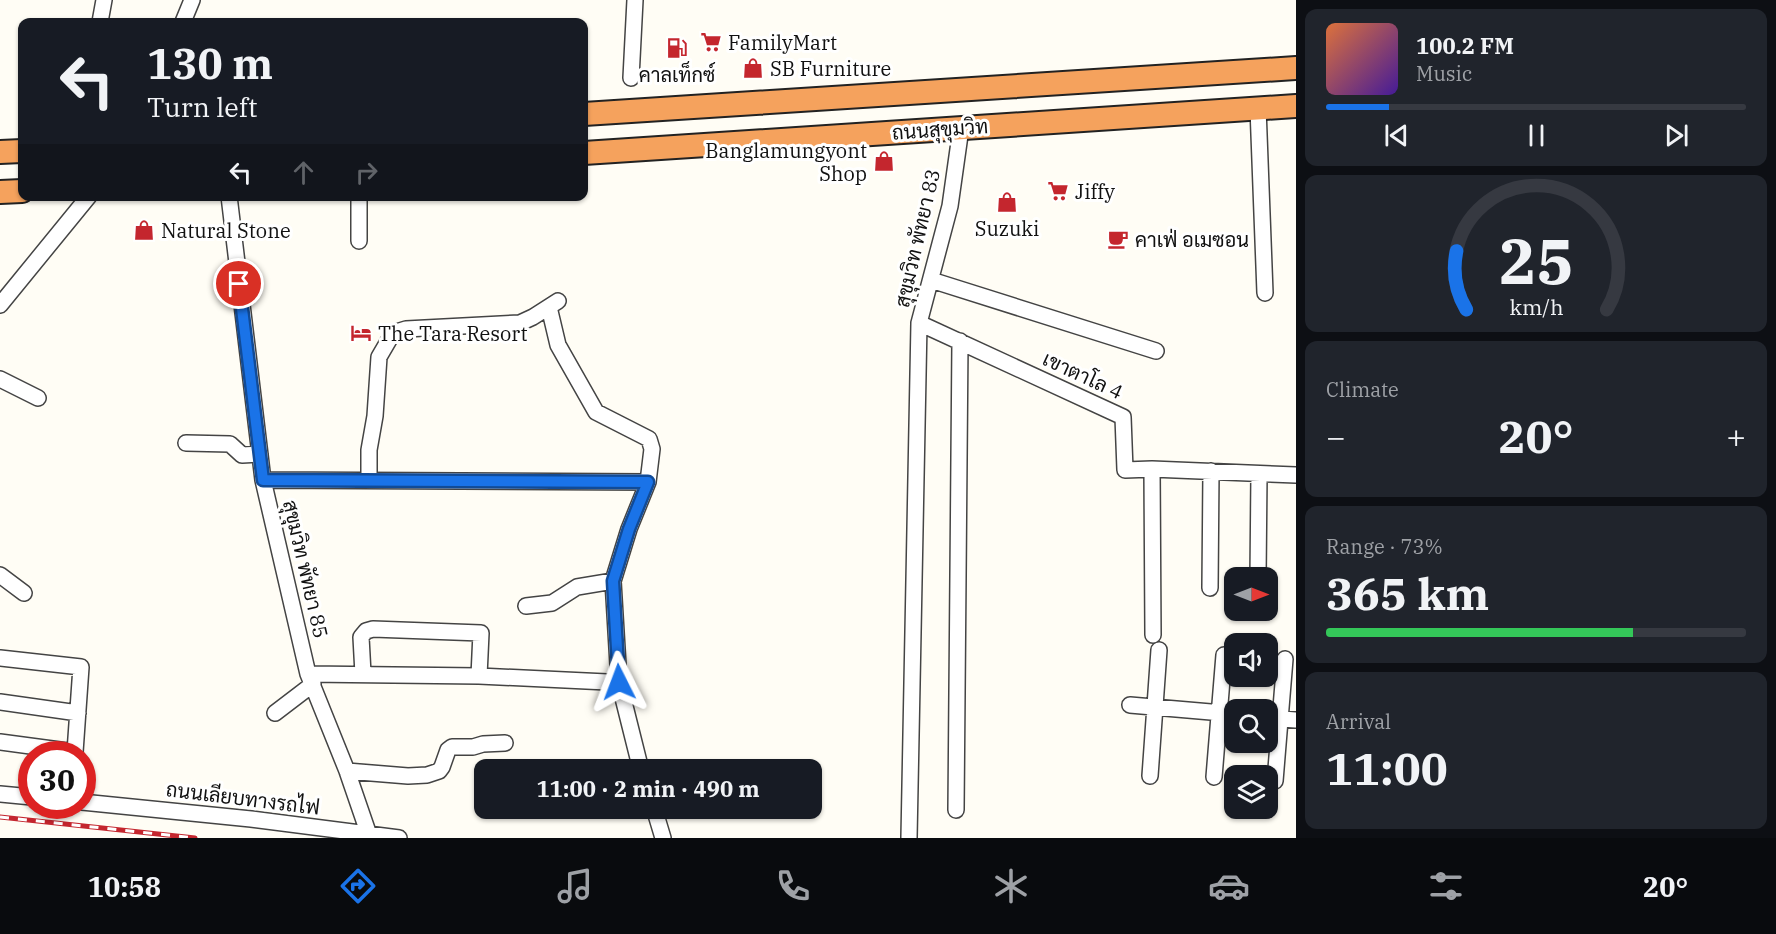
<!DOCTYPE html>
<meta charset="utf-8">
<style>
body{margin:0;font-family:"IBM Plex Serif",Sarabun,serif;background:#20242c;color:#f1f3f6;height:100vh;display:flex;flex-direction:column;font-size:22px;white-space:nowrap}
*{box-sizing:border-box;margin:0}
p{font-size:20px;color:#9ea1a6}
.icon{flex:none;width:33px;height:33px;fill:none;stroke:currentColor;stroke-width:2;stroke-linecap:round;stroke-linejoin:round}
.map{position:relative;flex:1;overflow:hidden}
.drawer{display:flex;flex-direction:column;gap:9px;padding:9px;background:#0d0f14;width:480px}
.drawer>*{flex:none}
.top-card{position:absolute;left:18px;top:18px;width:570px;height:183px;border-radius:12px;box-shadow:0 2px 4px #0004;background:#171b24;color:#f1f3f6;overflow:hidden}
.needle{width:39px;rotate:90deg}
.fabs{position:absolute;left:1224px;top:567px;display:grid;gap:12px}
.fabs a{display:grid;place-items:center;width:54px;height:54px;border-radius:12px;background:#171b24;box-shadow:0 2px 4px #0004;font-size:30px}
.speed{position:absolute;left:18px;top:741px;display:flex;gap:12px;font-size:30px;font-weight:700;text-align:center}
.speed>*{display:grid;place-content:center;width:78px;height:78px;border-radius:50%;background:#171b24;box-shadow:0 2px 4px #0004;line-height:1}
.speed .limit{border:9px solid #d22;background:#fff;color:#111}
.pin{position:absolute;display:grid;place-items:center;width:51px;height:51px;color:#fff;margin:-26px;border:3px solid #fff;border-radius:50%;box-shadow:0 2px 6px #0007}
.me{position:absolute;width:66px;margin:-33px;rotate:357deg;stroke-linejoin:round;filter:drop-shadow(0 0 4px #0008)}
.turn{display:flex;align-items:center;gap:21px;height:126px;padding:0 30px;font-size:27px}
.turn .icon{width:78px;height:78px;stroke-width:2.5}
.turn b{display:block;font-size:42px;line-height:51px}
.lanes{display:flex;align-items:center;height:57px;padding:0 30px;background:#0003;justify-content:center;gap:30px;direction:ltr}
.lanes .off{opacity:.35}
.big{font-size:45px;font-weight:700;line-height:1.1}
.drawer .widget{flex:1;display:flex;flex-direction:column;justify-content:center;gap:9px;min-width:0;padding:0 21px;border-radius:12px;background:#20242c}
.drawer .dial{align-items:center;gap:0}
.dial svg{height:156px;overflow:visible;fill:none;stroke:#363941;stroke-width:7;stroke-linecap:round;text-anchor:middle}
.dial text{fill:#f1f3f6;stroke:none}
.song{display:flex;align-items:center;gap:18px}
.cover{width:72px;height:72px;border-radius:9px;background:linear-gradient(135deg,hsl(20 70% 55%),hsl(260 70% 35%))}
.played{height:6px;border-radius:3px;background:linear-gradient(90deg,#1a73e8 15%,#363941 15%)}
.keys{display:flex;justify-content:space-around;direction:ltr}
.heat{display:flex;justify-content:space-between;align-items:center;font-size:33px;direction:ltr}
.charge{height:9px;border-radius:4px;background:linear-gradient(90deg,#34c759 73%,#363941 0)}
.trip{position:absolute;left:474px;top:759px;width:348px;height:60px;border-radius:12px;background:#171b24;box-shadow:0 2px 4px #0004;font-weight:700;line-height:60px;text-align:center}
.dock{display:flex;height:96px;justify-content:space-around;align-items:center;background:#090b0e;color:#9ea1a6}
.dock .icon{width:42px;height:42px}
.dock .current{color:#1a73e8}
.dock b{font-size:27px;color:#f1f3f6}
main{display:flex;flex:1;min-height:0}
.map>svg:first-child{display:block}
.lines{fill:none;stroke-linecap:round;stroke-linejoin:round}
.minor-casing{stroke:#444;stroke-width:18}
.highway-casing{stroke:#222;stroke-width:26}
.minor{stroke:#fff;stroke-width:15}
.highway{stroke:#f5a25d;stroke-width:22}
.rail-casing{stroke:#c4262e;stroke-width:5}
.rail{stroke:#fff;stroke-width:3;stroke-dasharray:9;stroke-linecap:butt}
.route-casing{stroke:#114b97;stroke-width:15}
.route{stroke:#1a73e8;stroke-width:10}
.labels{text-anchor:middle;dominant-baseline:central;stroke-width:6;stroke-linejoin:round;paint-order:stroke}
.poi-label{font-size:20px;fill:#111;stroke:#fff;text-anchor:start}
.street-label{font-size:20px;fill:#111;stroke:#fff}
</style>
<main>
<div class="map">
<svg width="1296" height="838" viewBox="0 0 1296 838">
<rect width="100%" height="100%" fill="#fffdf5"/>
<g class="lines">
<g class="minor-casing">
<path id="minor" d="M100,22l4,-22
M183,22l9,-22
M631,78l4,-78
M1258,108l7,185
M229,196l34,284 45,194 39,97 22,64
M359,196v45
M931,280l225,71
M0,305l89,-109
M919,323l204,94 2,53 27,-1 144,6
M0,379l38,19
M186,443l44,1 12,11 18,-1
M1152,469l1,166
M263,480l385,2 4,-33 -3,-10 -53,-27 -38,-67 -9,-38
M369,480v-30l6,-34 4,-59 14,-24 13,-4 114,-6 13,-6 25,-16
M0,575l24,18
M1258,578l1,-104
M1210,588l1,-117
M526,606l26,-3 25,-16 36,-6
M0,658l81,9 -6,85 -75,-10
M308,674l171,2 128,6
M363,674l-2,-37 5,-6 7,-2 108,4 -2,43
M0,702l78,11
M1130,705l104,9
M275,713l38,-29
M1268,718l28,2
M641,770l-22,-88 -6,-101 16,-52 19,-47
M347,771l61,5 19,-1 12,-4 3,-4 6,-17 4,-3h21l10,-3 22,-1
M1150,776l9,-126
M1214,777l10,-122
M1275,781l10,-122
M0,794l32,3
M82,802l169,17 148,19
M654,808l9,30
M956,810l4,-469
M909,838l10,-515 31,-117 11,-78"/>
</g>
<g class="highway-casing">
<path id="highway" d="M584,114l712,-46
M0,152l22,-1
M584,153l712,-47
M0,192l22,-1"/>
</g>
<use href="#minor" class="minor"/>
<use href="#highway" class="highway"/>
<g class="rail-casing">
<path id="rail" d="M0,817l195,21"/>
</g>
<use href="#rail" class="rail"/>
</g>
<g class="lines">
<g class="route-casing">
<path id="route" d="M239,284l24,196 385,2 -19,47 -16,52 6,101"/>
</g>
<use href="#route" class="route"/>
</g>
<defs>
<g id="supermarket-bare" transform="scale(1.62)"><path d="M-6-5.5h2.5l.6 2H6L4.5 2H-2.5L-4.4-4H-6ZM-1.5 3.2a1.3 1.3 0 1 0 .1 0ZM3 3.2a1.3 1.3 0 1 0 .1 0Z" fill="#c4262e" stroke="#fff" stroke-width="2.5" paint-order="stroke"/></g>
<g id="fuel-bare" transform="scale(1.62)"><path d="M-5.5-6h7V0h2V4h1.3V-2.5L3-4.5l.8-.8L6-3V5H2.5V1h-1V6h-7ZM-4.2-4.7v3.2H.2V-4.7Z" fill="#c4262e" stroke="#fff" stroke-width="2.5" paint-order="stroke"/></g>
<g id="shop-bare" transform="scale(1.62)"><path d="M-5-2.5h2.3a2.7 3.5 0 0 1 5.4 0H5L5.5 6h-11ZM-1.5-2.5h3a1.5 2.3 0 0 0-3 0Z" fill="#c4262e" stroke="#fff" stroke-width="2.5" paint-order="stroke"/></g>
<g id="cafe-bare" transform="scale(1.62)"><path d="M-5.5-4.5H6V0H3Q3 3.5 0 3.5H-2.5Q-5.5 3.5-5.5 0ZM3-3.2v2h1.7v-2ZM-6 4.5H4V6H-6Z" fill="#c4262e" stroke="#fff" stroke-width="2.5" paint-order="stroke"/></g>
<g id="hotel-bare" transform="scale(1.62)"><path d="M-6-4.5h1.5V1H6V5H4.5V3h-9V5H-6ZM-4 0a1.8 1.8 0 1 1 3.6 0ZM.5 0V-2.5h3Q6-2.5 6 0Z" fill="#c4262e" stroke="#fff" stroke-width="2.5" paint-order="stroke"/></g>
</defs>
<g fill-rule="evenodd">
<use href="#supermarket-bare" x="711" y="42"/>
<use href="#fuel-bare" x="677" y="48"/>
<use href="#shop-bare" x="753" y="68"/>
<use href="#shop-bare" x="884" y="161"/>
<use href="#supermarket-bare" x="1058" y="191"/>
<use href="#shop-bare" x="1007" y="202"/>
<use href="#shop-bare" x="144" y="230"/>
<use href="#cafe-bare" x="1118" y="239"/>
<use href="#hotel-bare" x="361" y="333"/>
</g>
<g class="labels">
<g class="poi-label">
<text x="728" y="42">FamilyMart</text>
<text x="770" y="68">SB Furniture</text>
<text x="677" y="74" text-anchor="middle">คาลเท็กซ์</text>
<text x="867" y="150" text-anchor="end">Banglamungyont<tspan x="867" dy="23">Shop</tspan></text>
<text x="1075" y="191">Jiffy</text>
<text x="1007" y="228" text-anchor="middle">Suzuki</text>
<text x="161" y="230">Natural Stone</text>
<text x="1135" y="239">คาเฟ่ อเมซอน</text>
<text x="378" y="333">The Tara Resort</text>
</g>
<g class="street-label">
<text transform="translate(940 129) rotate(-4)">ถนนสุขุมวิท</text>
<text transform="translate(917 238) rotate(-77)">สุขุมวิท พัทยา 83</text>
<text transform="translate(1083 375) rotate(25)">เขาตาโล 4</text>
<text transform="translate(306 569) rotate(77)">สุขุมวิท พัทยา 85</text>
<text transform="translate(243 798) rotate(7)">ถนนเลียบทางรถไฟ</text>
</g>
</g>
</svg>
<div class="fabs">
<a><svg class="needle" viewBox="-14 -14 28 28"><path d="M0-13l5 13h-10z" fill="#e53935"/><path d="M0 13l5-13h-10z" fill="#9ea1a6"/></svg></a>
<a><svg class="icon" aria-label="sound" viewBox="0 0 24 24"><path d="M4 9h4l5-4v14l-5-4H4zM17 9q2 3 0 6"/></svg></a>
<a><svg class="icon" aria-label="search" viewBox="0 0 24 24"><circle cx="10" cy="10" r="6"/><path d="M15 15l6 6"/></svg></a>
<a><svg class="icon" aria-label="layers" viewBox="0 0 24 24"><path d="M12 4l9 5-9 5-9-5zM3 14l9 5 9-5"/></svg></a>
</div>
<div class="speed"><div class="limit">30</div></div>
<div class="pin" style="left:239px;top:284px;background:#d93025"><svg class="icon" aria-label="arrive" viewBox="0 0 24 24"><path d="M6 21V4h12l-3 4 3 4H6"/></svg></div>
<svg class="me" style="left:619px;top:682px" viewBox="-20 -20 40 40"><path d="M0-17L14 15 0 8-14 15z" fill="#1a73e8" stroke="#fff" stroke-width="4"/></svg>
<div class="trip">11:00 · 2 min · 490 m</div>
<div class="top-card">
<div class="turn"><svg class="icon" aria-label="left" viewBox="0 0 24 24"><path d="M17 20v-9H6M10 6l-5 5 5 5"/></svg><div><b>130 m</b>Turn left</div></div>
<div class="lanes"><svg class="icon" aria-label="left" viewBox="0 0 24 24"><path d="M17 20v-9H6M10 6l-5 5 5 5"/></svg><svg class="icon off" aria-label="ahead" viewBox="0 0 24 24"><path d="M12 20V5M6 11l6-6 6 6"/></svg><svg class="icon off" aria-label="right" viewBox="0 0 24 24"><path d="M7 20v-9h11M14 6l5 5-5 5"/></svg></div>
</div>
</div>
<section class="drawer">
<div class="widget">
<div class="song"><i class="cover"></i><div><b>100.2 FM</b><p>Music</p></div></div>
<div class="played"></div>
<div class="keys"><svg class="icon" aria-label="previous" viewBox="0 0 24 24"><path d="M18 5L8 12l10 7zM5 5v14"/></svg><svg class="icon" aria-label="pause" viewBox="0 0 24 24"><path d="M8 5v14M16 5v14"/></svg><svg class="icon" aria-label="next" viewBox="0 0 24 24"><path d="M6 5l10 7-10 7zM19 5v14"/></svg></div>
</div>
<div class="widget dial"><svg viewBox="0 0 100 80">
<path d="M14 69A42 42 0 1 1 86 69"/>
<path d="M14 69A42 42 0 0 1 9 39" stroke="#1a73e8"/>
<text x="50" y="56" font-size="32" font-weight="700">25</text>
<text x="50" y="72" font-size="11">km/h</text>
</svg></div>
<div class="widget"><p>Climate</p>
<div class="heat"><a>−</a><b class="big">20°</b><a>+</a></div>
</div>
<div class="widget"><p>Range · 73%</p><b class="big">365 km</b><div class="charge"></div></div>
<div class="widget"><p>Arrival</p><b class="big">11:00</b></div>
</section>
</main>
<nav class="dock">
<b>10:58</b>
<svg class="icon current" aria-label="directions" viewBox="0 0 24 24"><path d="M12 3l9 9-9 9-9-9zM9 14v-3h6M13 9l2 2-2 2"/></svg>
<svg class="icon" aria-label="music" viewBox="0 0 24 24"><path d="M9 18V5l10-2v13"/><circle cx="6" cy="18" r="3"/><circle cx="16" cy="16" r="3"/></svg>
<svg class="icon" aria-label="phone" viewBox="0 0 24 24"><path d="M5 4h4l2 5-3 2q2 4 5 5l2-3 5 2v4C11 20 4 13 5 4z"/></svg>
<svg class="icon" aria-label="climate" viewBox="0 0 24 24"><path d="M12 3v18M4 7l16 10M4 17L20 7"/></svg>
<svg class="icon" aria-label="car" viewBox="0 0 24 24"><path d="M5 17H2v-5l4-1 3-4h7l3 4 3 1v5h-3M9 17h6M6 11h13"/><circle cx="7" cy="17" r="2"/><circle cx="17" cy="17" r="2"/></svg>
<svg class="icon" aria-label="filters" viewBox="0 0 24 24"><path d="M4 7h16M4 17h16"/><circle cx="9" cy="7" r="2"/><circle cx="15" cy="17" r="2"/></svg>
<b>20°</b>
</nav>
